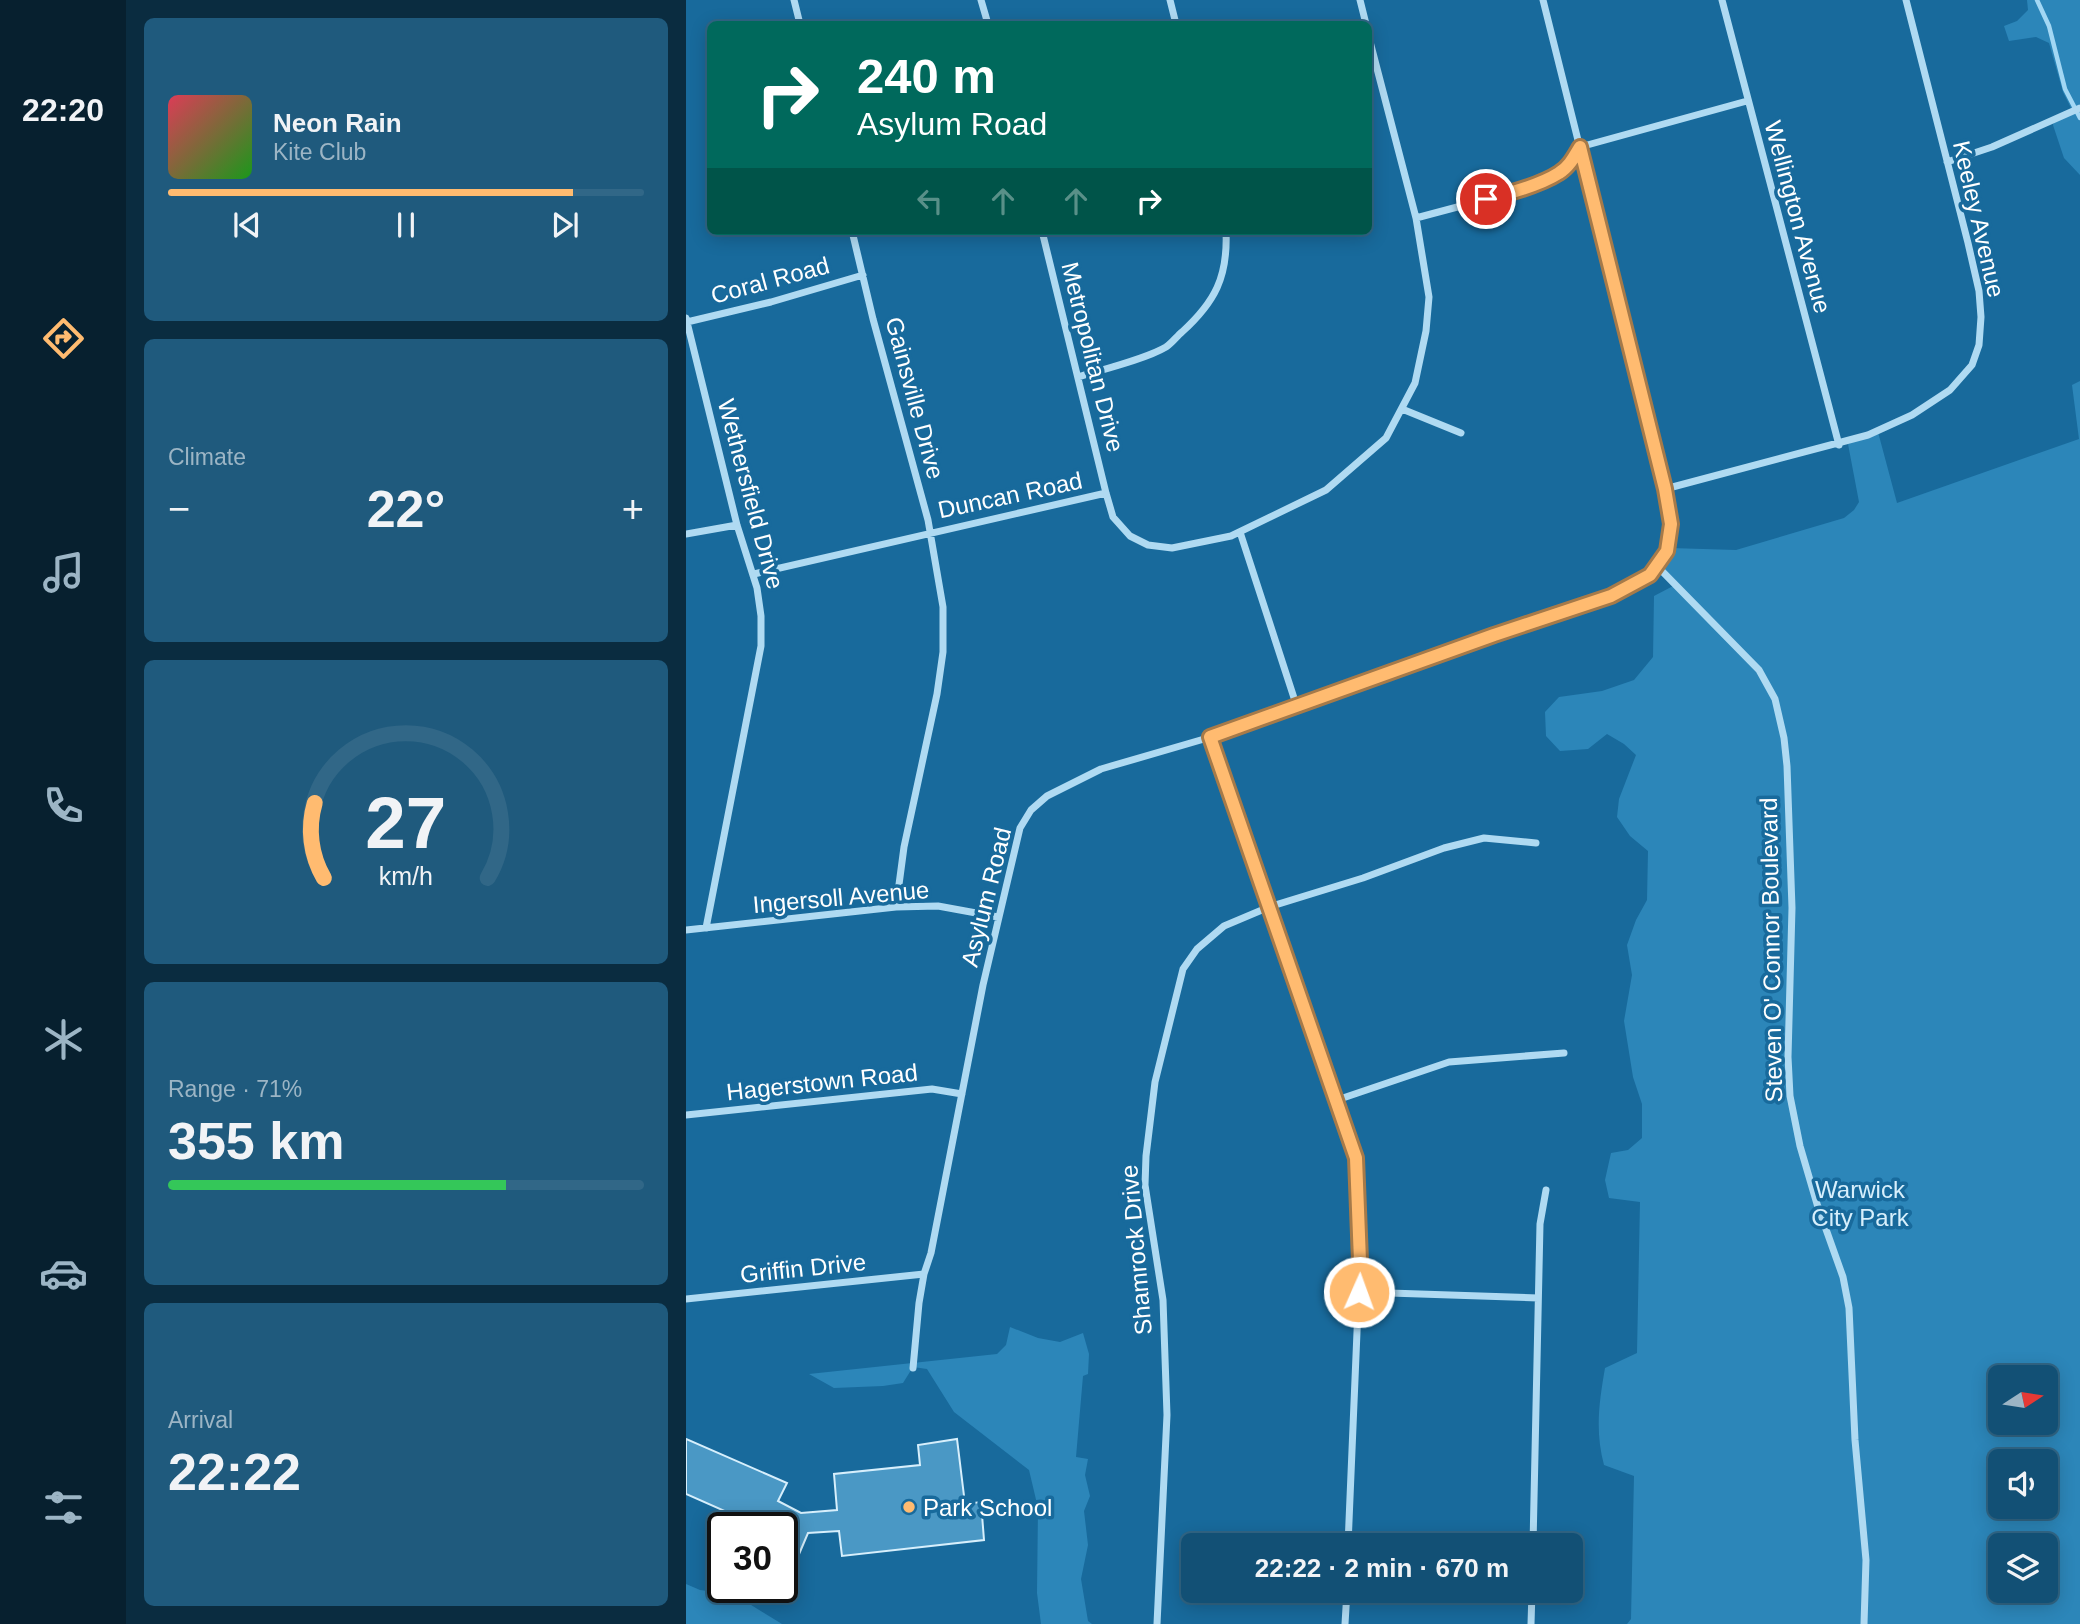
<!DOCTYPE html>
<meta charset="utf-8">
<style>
body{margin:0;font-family:Helvetica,sans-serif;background:#1f5a7d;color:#f1f3f6;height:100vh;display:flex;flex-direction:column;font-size:26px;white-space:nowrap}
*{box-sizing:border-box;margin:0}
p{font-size:23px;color:#9cb5c5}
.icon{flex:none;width:38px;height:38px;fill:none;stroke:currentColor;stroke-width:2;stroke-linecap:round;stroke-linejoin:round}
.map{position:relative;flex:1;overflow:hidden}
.drawer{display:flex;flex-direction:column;gap:18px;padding:18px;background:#0a2c40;width:560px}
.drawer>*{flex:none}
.hud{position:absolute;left:21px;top:21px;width:665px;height:214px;border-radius:10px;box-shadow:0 4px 18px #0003,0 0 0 2px #316787;background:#00695c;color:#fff;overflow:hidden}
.needle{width:46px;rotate:78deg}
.buttons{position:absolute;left:1302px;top:1365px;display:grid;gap:14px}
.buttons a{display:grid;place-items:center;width:70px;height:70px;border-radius:10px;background:#125075;box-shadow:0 4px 18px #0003,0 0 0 2px #316787;font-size:35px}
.speed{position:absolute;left:21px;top:1512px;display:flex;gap:14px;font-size:35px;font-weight:700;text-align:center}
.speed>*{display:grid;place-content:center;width:91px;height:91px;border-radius:50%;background:#125075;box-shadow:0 4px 18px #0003,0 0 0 2px #316787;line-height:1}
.speed .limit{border:4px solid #111;border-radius:10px;background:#fff;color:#111}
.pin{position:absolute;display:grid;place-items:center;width:60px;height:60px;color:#fff;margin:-30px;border:4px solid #fff;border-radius:50%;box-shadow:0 2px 7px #0007}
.me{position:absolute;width:77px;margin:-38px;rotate:2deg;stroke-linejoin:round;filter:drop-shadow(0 0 5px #0008)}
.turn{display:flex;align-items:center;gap:24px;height:147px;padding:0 35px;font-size:32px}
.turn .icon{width:91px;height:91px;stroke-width:2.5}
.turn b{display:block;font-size:49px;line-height:60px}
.lanes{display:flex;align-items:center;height:66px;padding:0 35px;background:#0003;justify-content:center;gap:35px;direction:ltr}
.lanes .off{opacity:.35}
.big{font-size:52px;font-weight:700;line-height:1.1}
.drawer .widget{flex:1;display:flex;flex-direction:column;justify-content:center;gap:10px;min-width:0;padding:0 24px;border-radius:10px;background:#1f5a7d}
.drawer .dial{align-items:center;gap:0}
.dial svg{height:182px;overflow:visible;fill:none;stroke:#316787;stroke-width:7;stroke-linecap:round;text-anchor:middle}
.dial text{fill:#f1f3f6;stroke:none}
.song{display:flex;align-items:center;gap:21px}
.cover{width:84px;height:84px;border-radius:10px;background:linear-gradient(135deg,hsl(350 70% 55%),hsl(120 70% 35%))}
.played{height:7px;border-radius:4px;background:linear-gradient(90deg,#ffbb70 85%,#316787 85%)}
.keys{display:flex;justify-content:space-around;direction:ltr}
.heat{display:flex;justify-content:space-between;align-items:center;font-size:38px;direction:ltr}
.charge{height:10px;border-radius:5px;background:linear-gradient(90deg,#34c759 71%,#316787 0)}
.trip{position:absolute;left:495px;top:1533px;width:402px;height:70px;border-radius:10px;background:#125075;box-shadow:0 4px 18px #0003,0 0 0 2px #316787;font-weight:700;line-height:70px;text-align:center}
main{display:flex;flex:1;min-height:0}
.dock{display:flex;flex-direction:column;width:126px;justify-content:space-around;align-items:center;background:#07202f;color:#9cb5c5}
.dock .icon{width:49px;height:49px}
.dock .active{color:#ffbb70}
.dock b{font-size:32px;color:#f1f3f6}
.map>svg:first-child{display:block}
.green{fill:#2c86b9;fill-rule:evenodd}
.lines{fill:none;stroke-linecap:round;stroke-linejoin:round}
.stream{stroke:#a2d7f4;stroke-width:4.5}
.building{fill:#4a98c5;stroke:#d7effc;stroke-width:2}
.street{stroke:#afdaf2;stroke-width:7}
.route-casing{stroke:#a67a49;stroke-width:18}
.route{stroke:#ffbb70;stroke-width:12}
.poi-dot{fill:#ffbb70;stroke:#186a9c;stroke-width:2.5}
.labels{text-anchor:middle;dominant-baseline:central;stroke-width:7;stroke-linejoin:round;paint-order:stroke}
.street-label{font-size:24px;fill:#fff;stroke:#186a9c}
.park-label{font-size:24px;fill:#d7effc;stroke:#186a9c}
.poi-label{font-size:24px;fill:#fff;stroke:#186a9c;text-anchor:start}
</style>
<main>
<nav class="dock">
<b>22:20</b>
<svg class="icon active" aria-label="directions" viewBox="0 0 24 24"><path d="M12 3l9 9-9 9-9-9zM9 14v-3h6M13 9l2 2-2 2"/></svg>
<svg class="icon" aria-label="music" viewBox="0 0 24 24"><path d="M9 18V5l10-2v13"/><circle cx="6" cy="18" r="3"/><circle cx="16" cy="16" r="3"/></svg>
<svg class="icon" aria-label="phone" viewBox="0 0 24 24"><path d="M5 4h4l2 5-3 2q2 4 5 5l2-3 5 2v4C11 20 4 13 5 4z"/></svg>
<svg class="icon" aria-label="climate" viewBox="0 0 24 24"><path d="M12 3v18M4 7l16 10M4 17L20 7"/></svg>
<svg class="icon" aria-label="car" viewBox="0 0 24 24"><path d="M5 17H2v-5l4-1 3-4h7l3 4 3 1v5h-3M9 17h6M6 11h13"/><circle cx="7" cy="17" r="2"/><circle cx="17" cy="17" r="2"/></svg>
<svg class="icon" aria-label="filters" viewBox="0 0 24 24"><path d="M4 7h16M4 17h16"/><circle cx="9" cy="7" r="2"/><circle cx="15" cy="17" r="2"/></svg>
</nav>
<section class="drawer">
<div class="widget">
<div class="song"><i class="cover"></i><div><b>Neon Rain</b><p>Kite Club</p></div></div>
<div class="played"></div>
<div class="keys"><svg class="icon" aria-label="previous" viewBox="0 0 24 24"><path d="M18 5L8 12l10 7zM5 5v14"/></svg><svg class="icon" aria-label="pause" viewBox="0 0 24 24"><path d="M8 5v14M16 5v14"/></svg><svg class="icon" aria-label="next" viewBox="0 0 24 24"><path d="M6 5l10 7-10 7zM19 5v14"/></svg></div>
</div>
<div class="widget"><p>Climate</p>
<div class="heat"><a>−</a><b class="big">22°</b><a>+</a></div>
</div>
<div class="widget dial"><svg viewBox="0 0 100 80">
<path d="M14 69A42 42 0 1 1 86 69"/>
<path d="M14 69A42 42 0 0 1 10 36" stroke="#ffbb70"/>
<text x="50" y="56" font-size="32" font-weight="700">27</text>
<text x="50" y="72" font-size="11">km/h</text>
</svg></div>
<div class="widget"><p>Range · 71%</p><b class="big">355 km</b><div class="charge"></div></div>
<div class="widget"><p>Arrival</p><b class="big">22:22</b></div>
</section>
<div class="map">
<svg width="1394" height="1624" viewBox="0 0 1394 1624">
<rect width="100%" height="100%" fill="#186a9c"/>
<path class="green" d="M1341,0h53v175l-16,-17 -11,-33 1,-4 18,-11 -9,-18 -14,-49 -13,-6 -27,4 -5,-15 13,-5 11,-11z
M1394,381v1243h-453l4,-5 3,-143 -30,-11c-9,-34 -5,-62 1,-97l32,-15 3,-151 -31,-4 -4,-18 6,-27 17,-3 14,-12v-34l-9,-27 -9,-56 8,-46 -5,-30 9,-25 11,-20 1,-49 -18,-15 -13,-19 2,-18 17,-44 -12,-11 -17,-10 -19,15 -28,2 -14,-15 -1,-24 14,-15 43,-6 32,-11 19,-23 1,-61 21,-11 -16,-17 11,-20 66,2 108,-32 10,-8 5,-8 -11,-58 30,-12 19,71 182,-64 -7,-54zM1314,1377h46v46h-46zM1314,1461h46v46h-46zM1314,1545h46v46h-46z
M324,1327l28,11 22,4 23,-9 6,21 -1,20 -5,2 -7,81 12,2 -3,16 5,21 -6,15 4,34 -7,34 7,42 4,3h-51l-4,-31 1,-85 -9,-38 -75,-58 -27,-43 -14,-2 -10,16 -20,3 -49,2 -25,-14 188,-20 9,-9z
M0,1584l14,6 35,5 47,29h-96z"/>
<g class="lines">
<path class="stream" d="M1351,0l12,26 16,63 15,29"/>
</g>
<path class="building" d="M0,1439l101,44 -9,18 23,12 36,-3 -3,-36 86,-9 -2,-20 39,-6 8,65 16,-2 3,38 -142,16 -3,-25 -31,2 -26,61v-66h-19l-77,-34z"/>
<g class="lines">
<path class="street" d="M108,0l6,24
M295,0l7,24
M484,0l6,24
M674,0l6,24
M1036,0l117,445
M1261,162l45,-15 88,-39
M730,218l94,-25 49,-20 13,-12 8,-14 167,-46
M166,231l21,88 55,201 15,87v45l-6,42 -33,153 -8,60
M356,231l64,262 7,24 17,19 18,9 24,3 59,-12 95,-46 60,-52 29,-55 11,-52 3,-34 -13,-79 -48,-184
M0,318l51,207 20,63 4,28v30l-55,282
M1,322l84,-20 92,-27
M392,377c23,-7 68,-18 88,-30 6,-4 11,-11 16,-15 33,-30 46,-55 44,-101
M716,409l59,24
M979,489l203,-54 44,-20 38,-25 22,-25 7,-20 2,-28 -2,-26 -11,-48 -62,-243
M554,532l56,172
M0,534l51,-9
M971,566l102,104 16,29 9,39 3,28 5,142 -4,149 2,39 10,50 17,58 26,73 6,31 6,132 11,120 -2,64
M68,574l352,-81
M525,737l145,421 4,103 -12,284
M0,930l210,-23 42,-1 60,11
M651,1100l112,-38 115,-9
M0,1115l246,-26 30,5
M673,1292l179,6
M0,1299l238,-25
M227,1368l6,-65 5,-29 7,-21 52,-268 37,-157 11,-18 16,-14 54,-27 110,-32 283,-102 117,-39 39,-21 16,-24 5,-27 -6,-35 -122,-489
M847,1545l7,-321 6,-34
M471,1624l10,-209 -4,-115 -18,-115 1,-29 9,-74 28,-113 14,-20 27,-23 45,-19 94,-29 81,-30 40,-10 52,5
M659,1624l2,-33
M845,1624l1,-33"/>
</g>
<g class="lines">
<g class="route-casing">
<path id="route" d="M673,1292l1,-31 -4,-103 -146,-421 284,-102 117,-39 39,-21 17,-24 4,-27 -6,-35 -85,-342c-6,10 -11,20 -21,26 -17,11 -52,21 -73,26"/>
</g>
<use href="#route" class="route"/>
</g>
<circle class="poi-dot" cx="223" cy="1507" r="7"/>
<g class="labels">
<g class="street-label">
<text transform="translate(1112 217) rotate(75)">Wellington Avenue</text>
<text transform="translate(1293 219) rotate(77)">Keeley Avenue</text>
<text transform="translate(84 280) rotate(-15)">Coral Road</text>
<text transform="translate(407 357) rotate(76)">Metropolitan Drive</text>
<text transform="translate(229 398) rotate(75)">Gainsville Drive</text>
<text transform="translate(65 494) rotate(75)">Wethersfield Drive</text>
<text transform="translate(324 495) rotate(-12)">Duncan Road</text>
<text transform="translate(155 897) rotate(-5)">Ingersoll Avenue</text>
<text transform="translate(300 897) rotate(-76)">Asylum Road</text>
<text transform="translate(1085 950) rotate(-91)">Steven O' Connor Boulevard</text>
<text transform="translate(136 1082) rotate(-6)">Hagerstown Road</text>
<text transform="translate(450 1250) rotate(-95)">Shamrock Drive</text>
<text transform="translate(117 1268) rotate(-6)">Griffin Drive</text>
</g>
<g class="park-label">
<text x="1174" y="1189">Warwick<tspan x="1174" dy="28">City Park</tspan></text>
</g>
<g class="poi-label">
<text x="237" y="1507">Park School</text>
</g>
</g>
</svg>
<div class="buttons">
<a><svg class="needle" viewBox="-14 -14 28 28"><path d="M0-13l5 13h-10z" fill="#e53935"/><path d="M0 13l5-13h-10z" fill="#9cb5c5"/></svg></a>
<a><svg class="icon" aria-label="sound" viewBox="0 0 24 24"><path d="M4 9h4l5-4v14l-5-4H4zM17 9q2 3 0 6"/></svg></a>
<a><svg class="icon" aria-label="layers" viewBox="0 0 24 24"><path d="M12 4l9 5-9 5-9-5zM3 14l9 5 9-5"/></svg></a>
</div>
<div class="speed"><div class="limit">30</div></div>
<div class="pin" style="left:800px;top:199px;background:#d93025"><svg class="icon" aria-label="arrive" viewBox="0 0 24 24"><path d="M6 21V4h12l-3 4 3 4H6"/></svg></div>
<svg class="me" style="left:673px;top:1292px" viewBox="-20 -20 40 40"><circle r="17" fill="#ffbb70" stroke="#fff" stroke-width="3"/><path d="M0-11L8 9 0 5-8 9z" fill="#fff"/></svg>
<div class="trip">22:22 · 2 min · 670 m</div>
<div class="hud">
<div class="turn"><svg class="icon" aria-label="right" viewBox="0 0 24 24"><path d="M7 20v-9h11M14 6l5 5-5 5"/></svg><div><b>240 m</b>Asylum Road</div></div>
<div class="lanes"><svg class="icon off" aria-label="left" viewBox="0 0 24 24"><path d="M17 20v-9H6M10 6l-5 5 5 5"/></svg><svg class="icon off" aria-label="ahead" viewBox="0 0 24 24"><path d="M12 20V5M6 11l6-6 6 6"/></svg><svg class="icon off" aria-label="ahead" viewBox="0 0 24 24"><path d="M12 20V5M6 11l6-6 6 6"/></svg><svg class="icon" aria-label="right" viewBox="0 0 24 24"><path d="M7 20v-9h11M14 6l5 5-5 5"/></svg></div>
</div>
</div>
</main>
